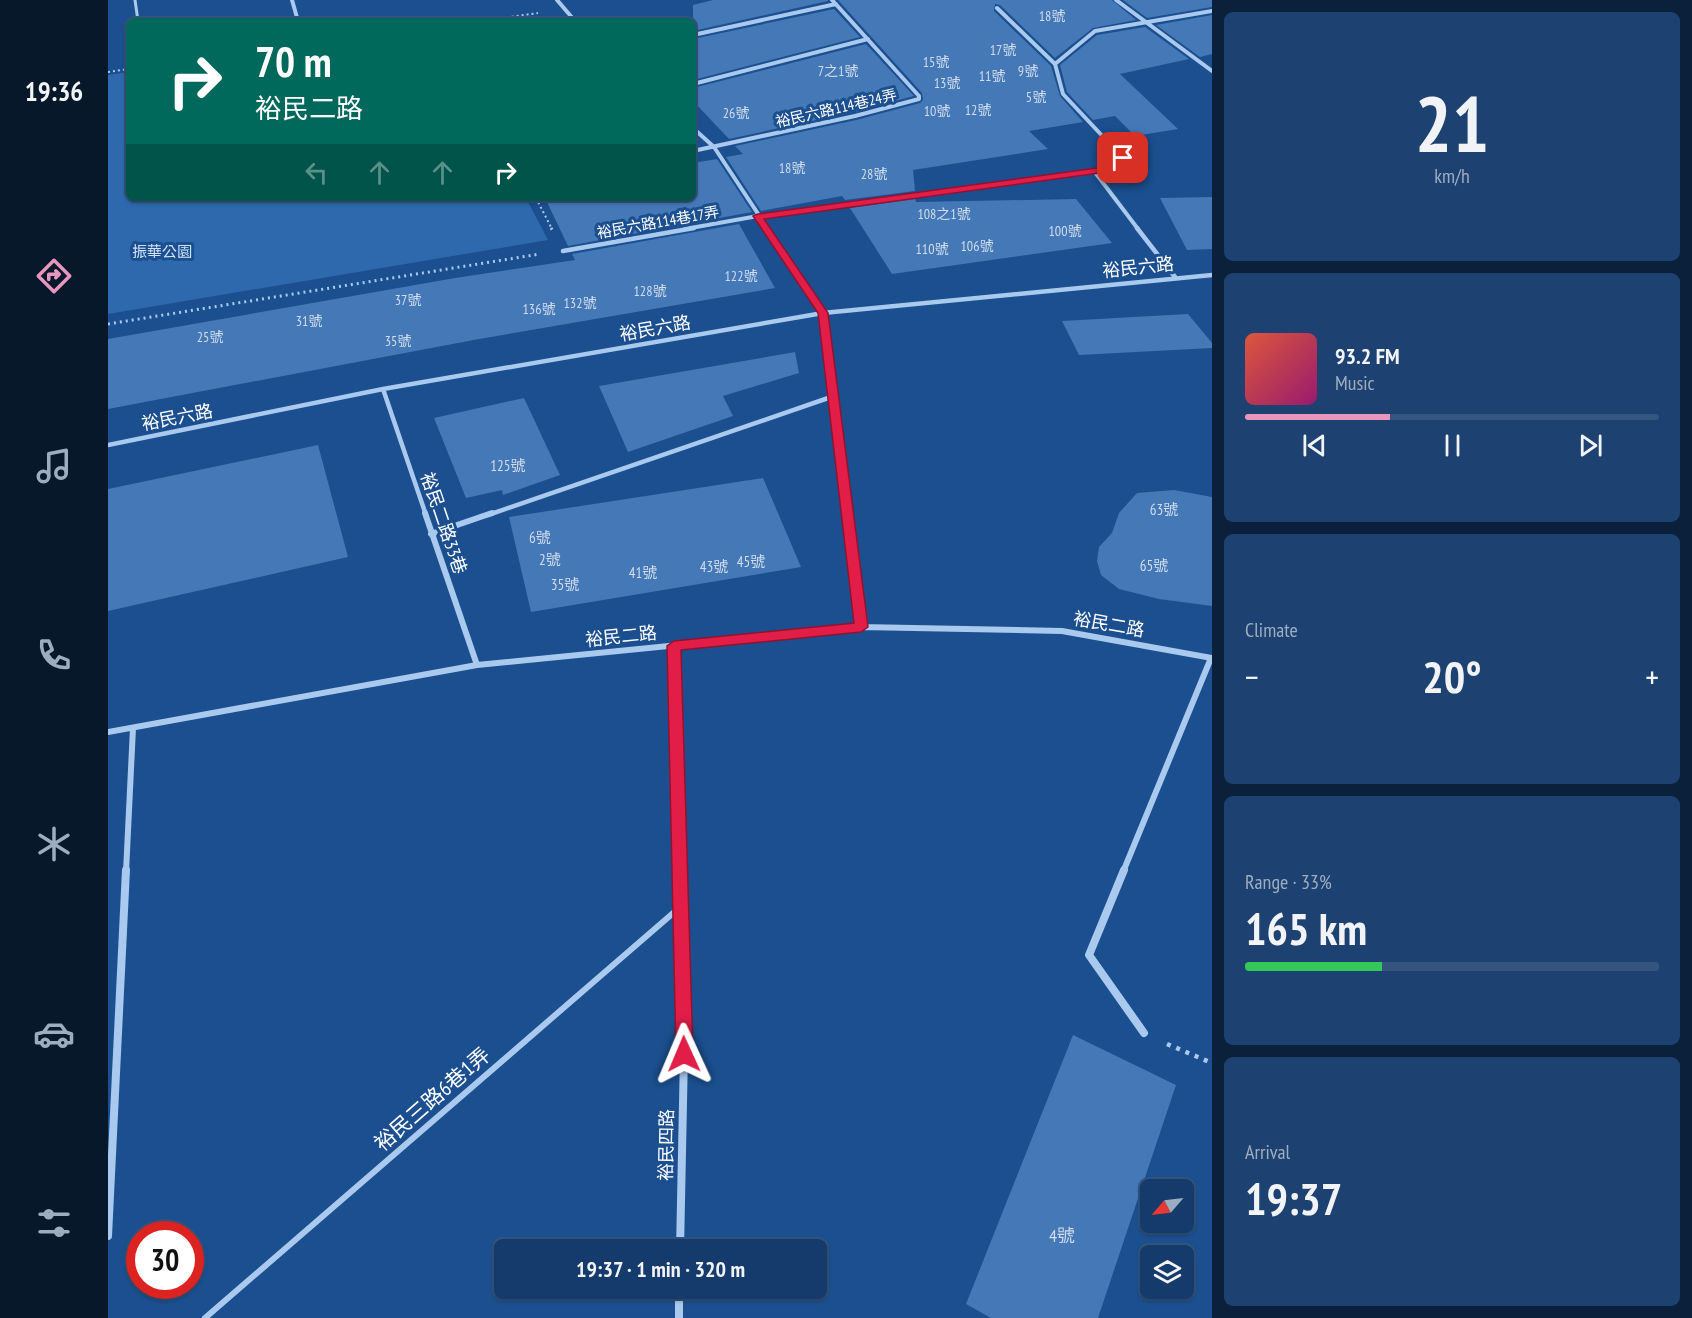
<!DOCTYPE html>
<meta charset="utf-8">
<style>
body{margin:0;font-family:"PT Sans Narrow","Noto Sans TC",sans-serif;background:#1d4271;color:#f1f3f6;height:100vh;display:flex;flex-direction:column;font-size:22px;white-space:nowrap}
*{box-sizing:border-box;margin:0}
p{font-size:20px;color:#9dadc1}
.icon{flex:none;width:33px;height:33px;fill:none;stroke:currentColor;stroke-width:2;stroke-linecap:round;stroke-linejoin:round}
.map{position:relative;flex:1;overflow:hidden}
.details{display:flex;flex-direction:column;gap:12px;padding:12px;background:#0b203b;width:480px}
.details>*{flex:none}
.guide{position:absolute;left:18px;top:18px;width:570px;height:183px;border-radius:9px;box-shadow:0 2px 4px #0004,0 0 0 2px #33557e;background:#00695c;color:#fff;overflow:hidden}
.needle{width:39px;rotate:242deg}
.tools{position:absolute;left:1032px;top:1179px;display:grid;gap:12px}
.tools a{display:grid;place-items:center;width:54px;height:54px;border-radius:9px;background:#143b6b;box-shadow:0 2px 4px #0004,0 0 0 2px #33557e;font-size:30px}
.speed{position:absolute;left:18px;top:1221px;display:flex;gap:12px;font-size:30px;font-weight:700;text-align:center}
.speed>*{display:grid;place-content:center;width:78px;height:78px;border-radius:50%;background:#143b6b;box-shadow:0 2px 4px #0004,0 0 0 2px #33557e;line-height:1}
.speed .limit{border:9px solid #d22;background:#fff;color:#111}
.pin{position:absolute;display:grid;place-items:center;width:51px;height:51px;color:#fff;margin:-26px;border-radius:12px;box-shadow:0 3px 9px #0006}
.me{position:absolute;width:66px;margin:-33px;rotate:359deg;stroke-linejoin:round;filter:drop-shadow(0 0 4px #0008)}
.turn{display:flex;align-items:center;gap:21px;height:126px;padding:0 30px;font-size:27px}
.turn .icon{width:78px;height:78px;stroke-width:2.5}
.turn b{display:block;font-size:42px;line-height:51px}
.lanes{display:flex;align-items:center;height:57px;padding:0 30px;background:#0003;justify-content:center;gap:30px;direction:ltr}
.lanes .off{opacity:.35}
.big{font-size:45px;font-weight:700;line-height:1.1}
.details .tile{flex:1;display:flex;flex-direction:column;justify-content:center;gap:9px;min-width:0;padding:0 21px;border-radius:9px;background:#1d4271}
.details .dial{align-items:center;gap:0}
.dial b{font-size:78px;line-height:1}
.song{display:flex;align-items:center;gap:18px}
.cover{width:72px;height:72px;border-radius:9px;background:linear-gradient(135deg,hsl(10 70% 55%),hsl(320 70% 35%))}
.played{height:6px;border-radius:3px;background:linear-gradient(90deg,#e797bd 35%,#33557e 35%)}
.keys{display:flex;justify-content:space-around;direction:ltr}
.heat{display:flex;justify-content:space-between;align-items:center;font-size:33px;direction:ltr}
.charge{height:9px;border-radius:4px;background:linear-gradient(90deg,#34c759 33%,#33557e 0)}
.trip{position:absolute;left:386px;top:1239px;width:333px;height:60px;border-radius:9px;background:#143b6b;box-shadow:0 2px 4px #0004,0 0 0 2px #33557e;font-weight:700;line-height:60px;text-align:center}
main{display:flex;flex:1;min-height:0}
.tabs{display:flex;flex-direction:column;width:108px;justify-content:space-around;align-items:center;background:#08182b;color:#9dadc1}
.tabs .icon{width:42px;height:42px}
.tabs .selected{color:#e797bd}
.tabs b{font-size:27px;color:#f1f3f6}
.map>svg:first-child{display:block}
.green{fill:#2e69ad}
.building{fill:#4478b7}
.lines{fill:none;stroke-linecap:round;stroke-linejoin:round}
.path-far2{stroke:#a9c9ee;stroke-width:2;stroke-dasharray:2 3;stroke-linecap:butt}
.path-far1{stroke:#a9c9ee;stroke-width:3;stroke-dasharray:2 4;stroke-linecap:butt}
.path{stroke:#a9c9ee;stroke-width:4.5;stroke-dasharray:4 6;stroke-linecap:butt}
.service-far1{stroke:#a9c9ee;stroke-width:3}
.service{stroke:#a9c9ee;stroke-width:6}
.pedestrian-far1{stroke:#a9c9ee;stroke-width:4}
.pedestrian{stroke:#a9c9ee;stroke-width:4.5}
.minor-far3{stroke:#a9c9ee;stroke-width:4}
.minor-far2{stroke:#a9c9ee;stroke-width:4.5}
.minor-far1{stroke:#a9c9ee;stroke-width:6}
.minor{stroke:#a9c9ee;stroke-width:8}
.route{fill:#e11d48;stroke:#92132f;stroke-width:1.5}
.labels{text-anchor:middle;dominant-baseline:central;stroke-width:6;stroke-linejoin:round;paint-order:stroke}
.far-number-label{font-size:14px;fill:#d0dded}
.far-street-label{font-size:15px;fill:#fff;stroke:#1b4f8f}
.far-park-label{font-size:15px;fill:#cfe3fa;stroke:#1b4f8f}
.number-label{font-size:15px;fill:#d0dded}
.street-label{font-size:18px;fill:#fff;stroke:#1b4f8f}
.near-number-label{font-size:18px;fill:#d0dded}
.near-street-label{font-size:21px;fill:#fff;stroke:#1b4f8f}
</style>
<main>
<nav class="tabs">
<b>19:36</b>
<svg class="icon selected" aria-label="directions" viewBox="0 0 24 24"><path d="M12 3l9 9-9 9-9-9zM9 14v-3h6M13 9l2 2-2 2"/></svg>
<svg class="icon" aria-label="music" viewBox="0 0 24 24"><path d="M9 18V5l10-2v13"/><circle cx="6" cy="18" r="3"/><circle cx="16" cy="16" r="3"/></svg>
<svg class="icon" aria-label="phone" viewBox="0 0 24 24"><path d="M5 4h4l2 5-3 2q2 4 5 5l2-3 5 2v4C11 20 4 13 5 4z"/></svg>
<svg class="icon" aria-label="climate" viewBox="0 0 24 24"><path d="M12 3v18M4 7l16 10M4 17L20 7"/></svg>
<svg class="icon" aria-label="car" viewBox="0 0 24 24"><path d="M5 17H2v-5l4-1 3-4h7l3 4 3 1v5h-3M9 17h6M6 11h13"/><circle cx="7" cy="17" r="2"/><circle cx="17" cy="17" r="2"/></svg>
<svg class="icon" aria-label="filters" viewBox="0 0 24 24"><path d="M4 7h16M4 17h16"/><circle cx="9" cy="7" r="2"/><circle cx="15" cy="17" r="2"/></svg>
</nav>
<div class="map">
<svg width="1104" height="1318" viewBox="0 0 1104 1318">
<rect width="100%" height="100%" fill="#1b4f8f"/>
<path class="green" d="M21,72v126h397l22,42 -440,74v-239z"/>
<path class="building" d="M605,0h115v1l-135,30v-26z
M730,0h274l24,20 -43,8 -38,30 -55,-53 -5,-1 -1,7 57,55 9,30 23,26 -54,9 19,18 -135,21 2,21 -70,9 -3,-4 -81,15 -35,-54 17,-3 -8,-8 121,-26 64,-17 3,-3 -1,-7z
M1015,0h89v7l-65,11z
M726,9l26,28 -167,43v-41z
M1104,15v39l-12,3 -44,-32z
M1037,27l44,32 -69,15 58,55 -43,7 -20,-20 -22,4 -26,-28 -7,-27 37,-30z
M758,44l48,52 -60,16 -125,27 -36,-38v-13z
M609,159l35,53 -184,34 -23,-48h148v-35z
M1104,197v52l-25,1 -27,-52z
M807,199l1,3 160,-3 36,44 -220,31 -42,-66z
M631,224l36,64 -296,51 -371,70v-70l347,-61 120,-18 -3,-6z
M1080,314l24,29v5l-133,7 -17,-34z
M687,352l4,21 -76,23 10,20 -105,36 -29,-66z
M416,398l36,77 -57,20 -1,-5 -36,8 -32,-80z
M210,445l30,112 -240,54v-122z
M655,478l38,89 -270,45 -22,-95z
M1066,490l38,7v109l-53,-7 -40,-10 -18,-14 -4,-14 2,-14 13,-14 7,-20 18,-20z
M965,1035l103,50 -78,233h-107l-25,-14z"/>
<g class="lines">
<path class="path-far2" d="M374,21l56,-8
M0,72l21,-3
M428,198l16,31"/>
<path class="path-far1" d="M443,228l2,3
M0,324l432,-70"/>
<path class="path" d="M1059,1044l45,19"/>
<path class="service-far1" d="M27,0l3,21"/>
<path class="service" d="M97,1318l474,-410"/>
<path class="pedestrian-far1" d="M986,171l44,58"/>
<path class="pedestrian" d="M1029,228l38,49"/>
<path class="minor-far3" d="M184,0l6,21
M449,0l18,21
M1008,0l96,71
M889,8l58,56
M585,35l143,-31
M585,84l175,-45
M585,128l21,19 54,82
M585,151l162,-35 64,-17v-3l-87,-96
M577,229l73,-13 356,-47 9,-11 -60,-64 -8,-30 40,-33 117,-20"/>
<path class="minor-far2" d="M659,228l56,85 24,202
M455,251l131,-23
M275,389l43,126
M0,445l275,-56 440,-76 389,-38
M380,515l346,-119"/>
<path class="minor-far1" d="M317,513l52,152
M739,513l14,114
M323,534l61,-21
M566,646l6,226
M0,732l369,-67 384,-38 201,4 150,27
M18,872l7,-144
M1015,872l88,-214"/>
<path class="minor" d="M571,870l5,184 -4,196
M1016,870l-35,85 55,78
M0,1236l18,-366
M571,1288v30"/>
</g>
<path class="route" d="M1012,156l8,2 -14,13 -350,48 64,94 40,314 -7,5 -180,18 12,404 -3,5 -6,3 -6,-3 -2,-5 -9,-408 7,-5 180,-18 -36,-310 -65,-97 5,-2 353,-48z"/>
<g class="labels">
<g class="far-number-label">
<text x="944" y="16">18號</text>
<text x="895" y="50">17號</text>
<text x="828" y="62">15號</text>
<text x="730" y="71">7之1號</text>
<text x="920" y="71">9號</text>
<text x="884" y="76">11號</text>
<text x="839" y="83">13號</text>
<text x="928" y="97">5號</text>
<text x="870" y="110">12號</text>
<text x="829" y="111">10號</text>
<text x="628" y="113">26號</text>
<text x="684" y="168">18號</text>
<text x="766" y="174">28號</text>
<text x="836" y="214">108之1號</text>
<text x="957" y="231">100號</text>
<text x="869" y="246">106號</text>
<text x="824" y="249">110號</text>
<text x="633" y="276">122號</text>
<text x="542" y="291">128號</text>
<text x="300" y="300">37號</text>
<text x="472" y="303">132號</text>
<text x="431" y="309">136號</text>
<text x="201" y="321">31號</text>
<text x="102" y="337">25號</text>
<text x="290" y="341">35號</text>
</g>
<g class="far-street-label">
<text transform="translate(728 108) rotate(-13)">裕民六路114巷24弄</text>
<text transform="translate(550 222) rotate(-10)">裕民六路114巷17弄</text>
</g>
<g class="far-park-label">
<text x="54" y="251">振華公園</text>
</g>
<g class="number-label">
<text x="400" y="465">125號</text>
<text x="1056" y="509">63號</text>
<text x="432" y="537">6號</text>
<text x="442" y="559">2號</text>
<text x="643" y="561">45號</text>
<text x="1046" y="565">65號</text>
<text x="606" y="566">43號</text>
<text x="535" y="572">41號</text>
<text x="457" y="584">35號</text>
</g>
<g class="street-label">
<text transform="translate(1030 267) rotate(-6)">裕民六路</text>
<text transform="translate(547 328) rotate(-10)">裕民六路</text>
<text transform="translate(69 417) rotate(-11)">裕民六路</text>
<text transform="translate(336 523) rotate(71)">裕民二路33巷</text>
<text transform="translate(1001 624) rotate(10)">裕民二路</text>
<text transform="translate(513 636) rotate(-6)">裕民二路</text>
<text transform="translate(558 1145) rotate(-89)">裕民四路</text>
</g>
<g class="near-number-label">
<text x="954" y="1235">4號</text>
</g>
<g class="near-street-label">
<text transform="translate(324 1099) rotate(-41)">裕民三路6巷1弄</text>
</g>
</g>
</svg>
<div class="tools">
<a><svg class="needle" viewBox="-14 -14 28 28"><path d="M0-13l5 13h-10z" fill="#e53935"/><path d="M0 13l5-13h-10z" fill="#9dadc1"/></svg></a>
<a><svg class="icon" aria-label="layers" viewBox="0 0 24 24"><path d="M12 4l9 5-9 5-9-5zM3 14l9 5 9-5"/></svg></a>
</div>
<div class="speed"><div class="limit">30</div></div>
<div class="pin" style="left:1015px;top:158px;background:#d93025"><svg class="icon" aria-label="arrive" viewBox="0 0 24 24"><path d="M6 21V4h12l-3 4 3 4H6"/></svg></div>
<svg class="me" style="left:576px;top:1054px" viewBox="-20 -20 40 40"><path d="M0-17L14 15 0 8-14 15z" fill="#e11d48" stroke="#fff" stroke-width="4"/></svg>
<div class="trip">19:37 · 1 min · 320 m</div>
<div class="guide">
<div class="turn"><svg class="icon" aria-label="right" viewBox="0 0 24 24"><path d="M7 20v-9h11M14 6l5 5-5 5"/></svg><div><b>70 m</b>裕民二路</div></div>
<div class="lanes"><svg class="icon off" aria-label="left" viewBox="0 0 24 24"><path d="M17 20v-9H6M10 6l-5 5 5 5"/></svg><svg class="icon off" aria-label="ahead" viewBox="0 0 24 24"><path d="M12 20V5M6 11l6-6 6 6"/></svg><svg class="icon off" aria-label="ahead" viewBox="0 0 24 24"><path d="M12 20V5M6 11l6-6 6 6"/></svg><svg class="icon" aria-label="right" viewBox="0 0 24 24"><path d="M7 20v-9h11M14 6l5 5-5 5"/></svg></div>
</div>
</div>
<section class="details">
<div class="tile dial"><b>21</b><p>km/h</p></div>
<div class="tile">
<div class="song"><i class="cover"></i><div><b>93.2 FM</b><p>Music</p></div></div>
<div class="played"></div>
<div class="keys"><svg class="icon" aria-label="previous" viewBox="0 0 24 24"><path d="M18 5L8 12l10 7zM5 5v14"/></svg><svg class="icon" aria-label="pause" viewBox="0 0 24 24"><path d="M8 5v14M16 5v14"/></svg><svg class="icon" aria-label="next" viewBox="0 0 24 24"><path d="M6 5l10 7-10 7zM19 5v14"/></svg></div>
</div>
<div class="tile"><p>Climate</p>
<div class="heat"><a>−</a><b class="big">20°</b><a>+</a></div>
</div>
<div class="tile"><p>Range · 33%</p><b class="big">165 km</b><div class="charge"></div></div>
<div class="tile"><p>Arrival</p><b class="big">19:37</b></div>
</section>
</main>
